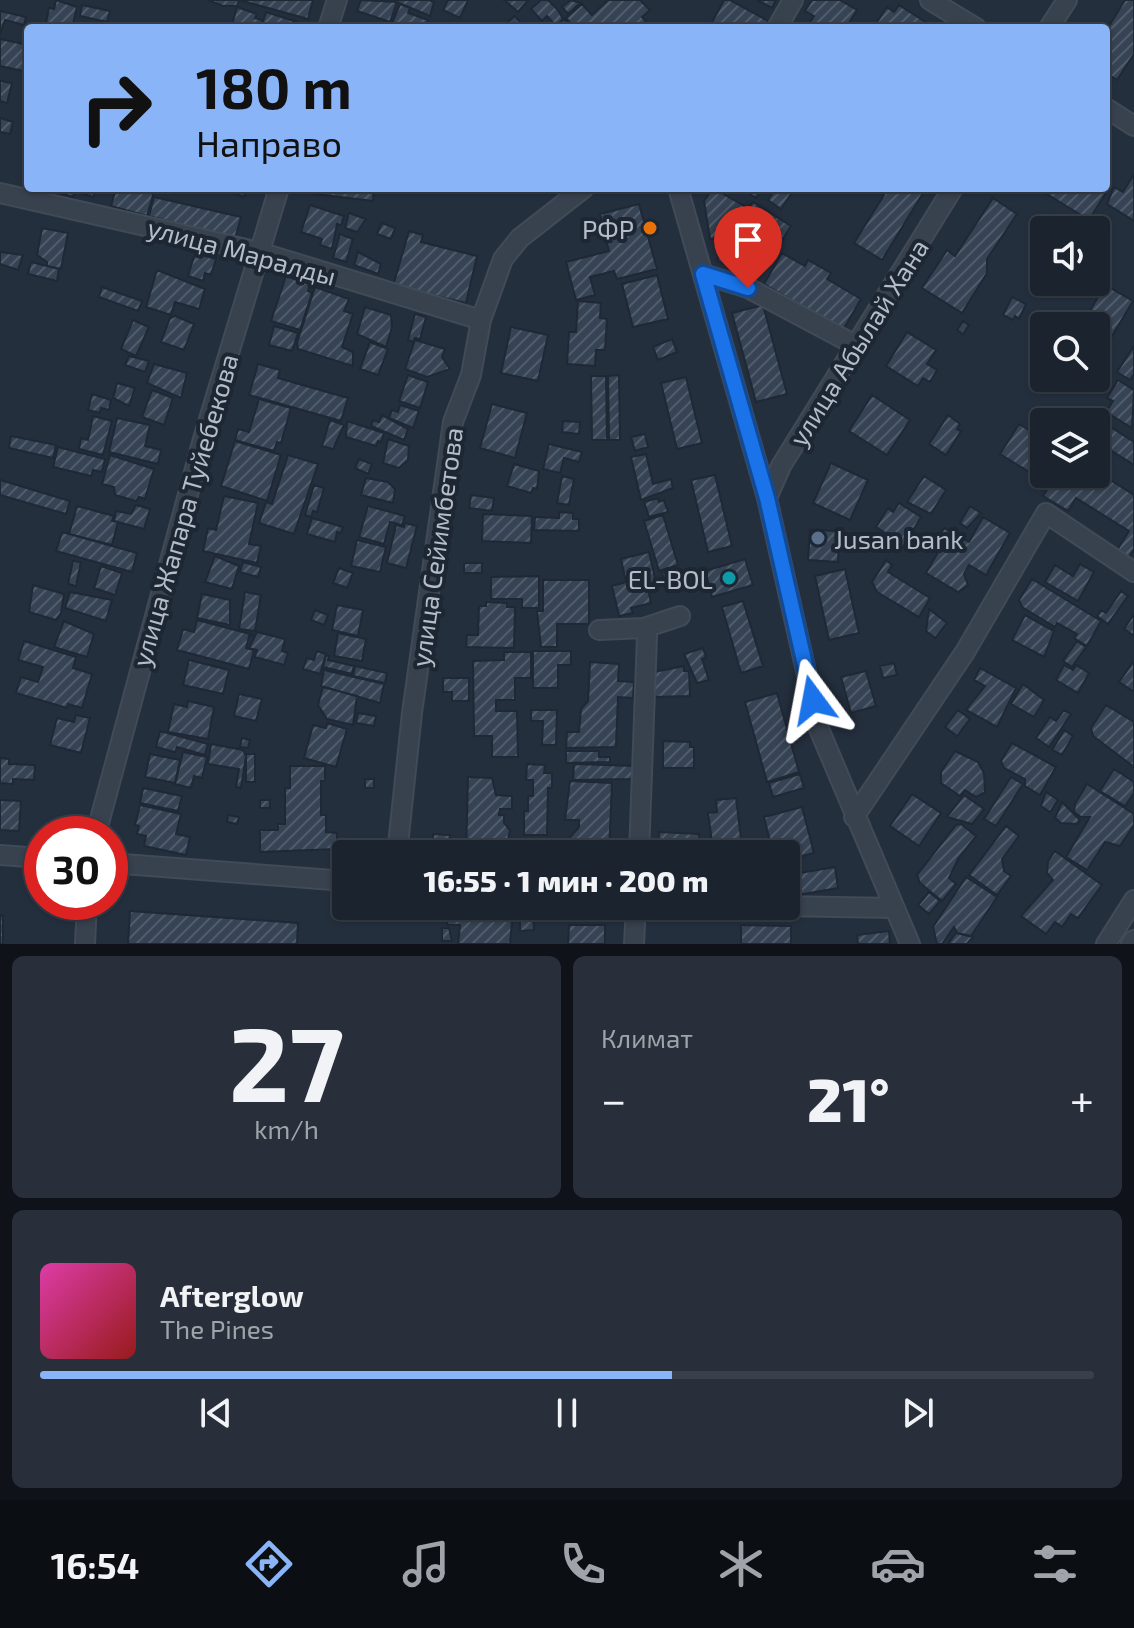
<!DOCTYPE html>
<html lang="ru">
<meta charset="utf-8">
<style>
body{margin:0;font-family:"Exo 2",sans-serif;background:#282f3a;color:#f1f3f6;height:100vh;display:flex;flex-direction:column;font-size:30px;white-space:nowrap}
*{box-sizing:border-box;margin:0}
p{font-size:26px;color:#a0a4aa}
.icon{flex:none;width:44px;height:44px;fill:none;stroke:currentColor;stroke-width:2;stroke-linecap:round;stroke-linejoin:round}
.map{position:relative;height:944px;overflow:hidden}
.drawer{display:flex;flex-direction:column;gap:12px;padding:12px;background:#0f1319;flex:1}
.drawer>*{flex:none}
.guide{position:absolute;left:24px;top:24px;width:1086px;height:168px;border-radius:8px;box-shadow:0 2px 6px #0004,0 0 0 2px #39404a;background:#8ab4f8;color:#111;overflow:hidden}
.controls{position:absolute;left:1030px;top:216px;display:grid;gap:16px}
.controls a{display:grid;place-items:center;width:80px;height:80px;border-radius:8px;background:#1b232e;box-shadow:0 2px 6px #0004,0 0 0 2px #39404a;font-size:40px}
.speed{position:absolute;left:24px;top:816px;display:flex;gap:16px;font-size:40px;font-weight:700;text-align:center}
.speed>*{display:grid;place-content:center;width:104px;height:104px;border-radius:50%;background:#1b232e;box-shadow:0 2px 6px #0004,0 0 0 2px #39404a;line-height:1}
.speed .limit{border:12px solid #d22;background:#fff;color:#111}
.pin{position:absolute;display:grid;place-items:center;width:68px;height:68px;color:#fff;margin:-82px -34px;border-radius:50% 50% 50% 0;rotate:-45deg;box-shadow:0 0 8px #0007}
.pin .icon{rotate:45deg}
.me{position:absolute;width:88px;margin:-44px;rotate:347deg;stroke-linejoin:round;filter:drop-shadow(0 0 6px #0008)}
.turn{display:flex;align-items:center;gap:28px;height:168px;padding:0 40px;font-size:36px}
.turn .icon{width:104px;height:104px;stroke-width:2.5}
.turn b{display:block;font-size:56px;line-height:68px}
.big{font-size:60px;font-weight:800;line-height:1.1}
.drawer .tile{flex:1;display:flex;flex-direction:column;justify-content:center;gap:12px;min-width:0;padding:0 28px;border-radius:12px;background:#282f3a}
.drawer .dial{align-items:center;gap:0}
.dial b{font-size:104px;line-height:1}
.song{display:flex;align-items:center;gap:24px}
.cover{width:96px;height:96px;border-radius:12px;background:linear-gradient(135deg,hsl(320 70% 55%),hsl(0 70% 35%))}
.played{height:8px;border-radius:4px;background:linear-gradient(90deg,#8ab4f8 60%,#39404a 60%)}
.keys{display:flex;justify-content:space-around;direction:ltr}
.heat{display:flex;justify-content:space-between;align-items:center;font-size:44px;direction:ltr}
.drawer .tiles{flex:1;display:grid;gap:12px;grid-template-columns:1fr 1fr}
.tile:last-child{grid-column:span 2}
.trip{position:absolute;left:332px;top:840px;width:468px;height:80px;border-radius:8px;background:#1b232e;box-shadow:0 2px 6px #0004,0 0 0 2px #39404a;font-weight:800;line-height:80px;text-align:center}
.menu{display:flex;height:128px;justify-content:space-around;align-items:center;background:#0b0e12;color:#a0a4aa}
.menu .icon{width:56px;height:56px}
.menu .current{color:#8ab4f8}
.menu b{font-size:36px;color:#f1f3f6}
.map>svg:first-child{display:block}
.building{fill:url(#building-hatch);stroke:#1f2835;stroke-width:2}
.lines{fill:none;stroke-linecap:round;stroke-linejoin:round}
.minor-casing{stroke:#414a57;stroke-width:22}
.minor{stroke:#38414e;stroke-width:18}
.route-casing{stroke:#114b97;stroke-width:20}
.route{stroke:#1a73e8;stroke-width:14}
.food-dot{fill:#e8710a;stroke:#1d2633;stroke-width:3}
.service-dot{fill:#5c6f8a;stroke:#1d2633;stroke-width:3}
.culture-dot{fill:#0f9aa8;stroke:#1d2633;stroke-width:3}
.labels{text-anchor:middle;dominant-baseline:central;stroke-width:8;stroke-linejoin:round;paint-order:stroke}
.poi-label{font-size:26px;fill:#b4bcc9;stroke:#1d2633;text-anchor:end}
.street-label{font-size:26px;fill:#b4bcc9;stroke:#1d2633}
</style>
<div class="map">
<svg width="1134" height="944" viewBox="0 0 1134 944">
<defs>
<pattern id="building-hatch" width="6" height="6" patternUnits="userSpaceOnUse" patternTransform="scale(2)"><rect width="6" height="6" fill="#364354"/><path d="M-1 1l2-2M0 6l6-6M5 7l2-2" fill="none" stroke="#515c6b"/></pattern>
</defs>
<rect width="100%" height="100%" fill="#242f3e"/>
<path class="building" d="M56,0l21,7 -5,21h-27l4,-20 5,1z
M208,0h31l-2,6h-14z
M239,0h74l-5,19z
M361,0l36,2 -7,20 -33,-11z
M392,0h37l5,2 -4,14z
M448,0h20l-8,18 -17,-8z
M504,0h24l-10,12z
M541,0h7l10,10 5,9 -7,7 -9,-10 -5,5 -11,-12z
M571,0l9,3 -12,11 -6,-7z
M608,0h32l10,10 -8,7 4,4 -8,7h-63l-9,-10 16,-14 10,11z
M724,0h6l42,23 -3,5h-60z
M757,0h19l-4,8z
M812,0h28l17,10 -11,18h-40l8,-12 -9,-5z
M1125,0h9v54l-17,26 -11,-7v-42z
M400,4l10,4 -2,5 20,7 -3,8h-35z
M82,5l28,6 -3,11 -27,-6z
M899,5l28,18 -3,5h-38l-9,-6 10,-15 7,5z
M237,7l20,7 -2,4 7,2 -2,8h-29z
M0,11l26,6 -2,8 -19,-5 -5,15z
M266,12l31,10 -2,6h-34z
M515,16l10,12h-25z
M564,19l8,9 -17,-1z
M0,39l28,6v27l-28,-6z
M0,81l12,2 -5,20 -7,-2z
M0,118l13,4 -3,12 -10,-2z
M1134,174v47l-27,-17 7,-17 9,5z
M58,188h38l-3,9 -18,-6 -2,6 -17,-5z
M116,188h39l-8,28 -36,-10z
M218,188h29l-3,9z
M316,188h58l-1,13 -58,-7z
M713,188l38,22 -15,25 -26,4 -6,-38z
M741,188h22l-7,10z
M776,188h19l-14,21 -13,-9z
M878,188h38l7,5 -41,67 -28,-17 30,-48 -7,-4z
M1037,188h66l4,3 -18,29z
M154,197l87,20 -6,22 -86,-23z
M993,198l24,16 -30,45v14l-25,40 -40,-25 25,-38 8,6z
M753,202l38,24 -13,20 -34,-22 10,-15 -5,-2z
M639,204l18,65 -40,10 -3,-8 -24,6 5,18 -19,5 -10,-38 43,-11 -9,-37z
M310,205l34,11 -3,9 -4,-1 -5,25 -12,-4 2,-6 -21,-7z
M349,213l17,6 -9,13 -12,-4z
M1050,214l13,7 -6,9 -14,-3z
M382,223l13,5 -4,11 -14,-5z
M42,228l26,5 -7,36 -14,-3v-4l-10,-7z
M744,229l32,20 -22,34 -37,-23 11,-18 6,3z
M409,231l14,4 -2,7 56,14 -11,47 -73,-17z
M340,234l13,5 -7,23 -13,-4z
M0,252l23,3 -5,15 -18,-6z
M358,252l23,12 -3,10 -24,-9z
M195,253l21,6 -5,16 -6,-2 -2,8 -15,-5z
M782,253l23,13 3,-6 23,13 -4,6 34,20 -18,31 -79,-46z
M31,262l28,7 -2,12 -29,-7z
M157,270l48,19 -6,20 -24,-7 -4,13 -25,-8z
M657,275l11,44 -35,8 -11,-43z
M286,276l24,8 -2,7 4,2 -12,37 -29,-9z
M1105,285l28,16 -37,62v-37h-15z
M102,287l40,14 -4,10 -39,-14z
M315,287l34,12 -5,12 9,3 -11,33 11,5v14l-55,-17 -1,-6z
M1012,297l14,7 -7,15 -4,-3 -2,4 -10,-5z
M578,301l23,2 -1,15 7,1 -2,31h-9l-1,16 -28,-2 2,-32h7z
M763,305l24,89 -31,8 -24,-89z
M365,307l26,8 1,12 -6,20 -29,-13z
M415,314l11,3 -6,22 -5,-1 -2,4 -5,-2z
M175,316l19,8 -10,26 -23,-8 9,-24z
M133,320l16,7 -13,29 -15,-7z
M963,321l6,4 -6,9 -6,-4z
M274,326l24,7 -6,18 -23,-6z
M511,327l37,8 -10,46 -37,-8z
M907,332l29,18 -9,14 10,6 -7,12 -7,-4 -5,8 -32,-20z
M672,339l5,13 -19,8 -5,-13z
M415,340l30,9 -3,8 8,12 -23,8 -22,-8z
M370,342l18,7 -10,26 -18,-6z
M1134,346v28l-4,6 -13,-8z
M129,356l20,5 -4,11 -20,-7z
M154,364l33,9 -6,25 -34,-15z
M258,364l22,6 -2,8 70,20 -7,23 -92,-26z
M408,375l20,7 -8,26 -21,-7z
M619,375l1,65h-11l-1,-64z
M591,376h15l1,64h-15z
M686,377l16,66 -25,6 -16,-66z
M1118,380l16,10 -2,38 -26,-16 7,-11 -6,-3z
M117,383l18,5 -6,18 -16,-8z
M152,390l21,8 -9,27 -22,-8z
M92,394l19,6 -2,10 -8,-2 -1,5 -12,-3z
M872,395l38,25 -23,35 -38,-24z
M259,399l32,9 -10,35 -4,-1 -3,9 -39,-11 3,-11 11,3z
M492,404l35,9 -12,45 -35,-10z
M400,405l19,6 -6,17 -24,-10 3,-8 6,2z
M382,415l26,14 -4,11 -33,-14 2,-6 6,2z
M948,415l12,9 -3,5 4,2 -15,24 -17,-11z
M93,416l19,5 -9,34 -24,-6 2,-11 7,2z
M117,418l33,7 -5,21 16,4 -3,14 -49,-12z
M1098,419l36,23v23l-38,-24z
M330,420l14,5 -11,24 -11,-3z
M347,421l37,12 -3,9 -3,-1 -2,5 -30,-9z
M563,421l17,1 -1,12 -17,-2z
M1019,424l25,15v35h52v-3l38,24v54l-8,13 -12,-7 15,-24 -53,-33 -8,13 -25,-15 7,-11 -50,-31z
M645,434l3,13 -13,4 -4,-14z
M11,436l45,9 -3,13 -44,-10z
M388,439l21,7 -1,14 -9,8 -16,-5z
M235,441l46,14 -14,46 -46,-15z
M549,444l33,8 -3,10 -15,-4 -4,15 -17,-4z
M58,447l47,12 -3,13 -9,-2 -2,6 -38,-9z
M646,454l7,30 18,-5 2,9 -32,12 -10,-43z
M110,455l44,14 -9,30 -6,-2 -3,4 -21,-6 -1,-8 -12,-3z
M288,455l30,9 -24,70 -35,-11 7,-21 6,2z
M359,459l13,5 -4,10 -13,-6z
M831,463l37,17 -18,40 -37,-17z
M514,464l25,7 -2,18 -4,-1 -2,5 -24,-7z
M715,475l17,71 -24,6 -17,-72z
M562,476l12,3 -5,26 -12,-2z
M924,476l22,14 -15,24 -24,-12z
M366,478l22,4 7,7 -2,14 -32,-8z
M0,480l70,21 -4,13 -66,-19z
M314,485l10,3 -7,24 -4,-1 -2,6 -6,-2z
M471,495l23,3 -2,13 -23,-3z
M224,496l34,7 -9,41 12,2 -4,17 -54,-12 5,-23 8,2z
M658,498l1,4 5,-2 4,12 -19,5 -5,-15z
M899,503l22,14 -21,35 -20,-12 4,-8 -8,-5 12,-19 5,4z
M136,505l14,4 -6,20 -30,-8 2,-10 15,3z
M77,506l37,10 -2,5 6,1 -6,23 -43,-11z
M368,506l37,10 -3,9 -12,-3 -6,22 -25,-7z
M970,506l11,7 -14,15 -7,-5z
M559,512l14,1v6h6v12l-45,-1 1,-13 24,1z
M483,514l49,2 -1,27 -49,-2z
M663,515l15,50 -19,6 -15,-50z
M983,517l27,16 -24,42 -17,-10 -5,9 4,11 -10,7 -32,-19 15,-26 -6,-4 9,-15 25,14z
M312,518l31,9 -2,6 -4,-1 -2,10 -28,-8z
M405,523l12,3 -11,42 -19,-5 9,-38 8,2z
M810,530l29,1 -1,31 -30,-2z
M62,532l75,21 -5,19 -76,-21z
M357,540l29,7 -6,25 -29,-6z
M649,552l7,30 -9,2 4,19 -20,5 2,5 -14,3 -7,-30 14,-4 -5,-23z
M215,556l24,10 -7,23 -27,-7z
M745,559l8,26 -41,12 -7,-26z
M886,560l6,5 -4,7 42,26 -11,19 -42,-25 -5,-10z
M73,561l8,1 -5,24 -8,-2z
M243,562l18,5 -3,10 -18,-5z
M464,563h18v10h-18z
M1080,564l14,8 -16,29 -33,-19 10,-17 18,11z
M101,566l21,7 -7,22 -21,-7z
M339,568l14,5 -6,15 -14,-5z
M676,569l6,18 -14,5 -6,-19z
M845,569l14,64 -30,7 -14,-64z
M539,576v32h-17v-9h-31v-22z
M1032,579l69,42 -14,25 -13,-8 3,-4 -20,-11 -2,4 -33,-20 -3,-7z
M543,580h46v44h-32v23h-16l-4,-36h6z
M33,585l31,9 -3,19 -5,7 -27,-8z
M1121,591l7,5 -20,28 -11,-8 4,-6 5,3z
M70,592l42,8 -6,21 -41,-13z
M245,592l16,3 -6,36 -16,-2z
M202,594l28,6v25l-33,-7z
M743,601l20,65 -22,7 -19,-66z
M486,602l21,1v4h8l-1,41 -48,-1 1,-12h11l1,-29h7z
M337,605l26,5 -5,26 -26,-6z
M929,609l18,14 -12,15 -9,-7z
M315,610l13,5 -4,10 -13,-5z
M1134,614v22l-10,-7z
M1025,615l29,16 -10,26 -32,-17z
M197,620l57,15 -5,1 -3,12 8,2 -5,19 -72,-19 6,-21 11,3z
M64,621l30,13 -7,23 -33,-10z
M257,632l28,7 -3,12 6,2 -4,12 -29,-8 2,-7 -8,-2z
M338,633l28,6 -4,22 -28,-5z
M24,641l52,16 -3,11 19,6 -10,34 -14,-4 -1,4 -51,-15 5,-16 17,5 5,-15 -25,-7z
M1077,641l9,6 -14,20 -9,-6z
M703,648l3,9 -4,2 7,21 -12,3 -13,-29z
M317,651l9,3 -6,20 -17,-5 4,-11 7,2z
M533,651h38v14h-13v23h-25z
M504,652h27v26h-16v22h-19v11h21l1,46h-26v-21h-18l-1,-75 31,-1z
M326,655l3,1 -1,4 26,6 -2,8 -29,-7z
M189,660l40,10 -6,24 -40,-9z
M590,662l29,2 -1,17 16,1 -1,16 -15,-1 -2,50 -50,1 1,-16h12l2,-23 7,-8z
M1133,662l1,1v29l-15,-10z
M894,663l3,12 -14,3 -3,-12z
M1064,665l9,5 3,-5 13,8 -11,20 -22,-13z
M355,666l32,7 -2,10 -32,-7z
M684,666v5h5l1,25 -35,1 -1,-25z
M980,668l36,20 -19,39 -31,-17 19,-24 -11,-6z
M324,670l60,14 -4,19 -59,-17z
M866,671l10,35 -25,7 -10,-36z
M443,678h26v23h-17v-9h-9z
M1023,684l21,16 -10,17 -23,-13z
M323,687l34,9 -4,29 -26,-6 -9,-14z
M777,693l22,79 -32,10 -22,-80z
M239,694l23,5 -6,22 -22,-5z
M188,701l26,6 -6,32 -40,-7 6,-28 13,3z
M1106,705l28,17v45l-41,-31 -2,-8z
M531,710h26l-1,35h-14l1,-24h-12z
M958,710l12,9 -13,17 -12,-9z
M1064,710l7,4 -22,33 -13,-9 14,-21 6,4z
M358,713l18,3 -2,10 -18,-3z
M76,715l14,3 -9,35 -31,-8 7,-27 17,4z
M327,723l20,6 -11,38 -32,-9 9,-33 13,3z
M1064,730l9,6 -11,19 -10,-5z
M160,731l48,13 -3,11 -28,-8 -2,5 -19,-5z
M242,738l8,2 -2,8 -8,-1z
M663,741l27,1v5h4v21h-31z
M1012,743l44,24 -16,28 -15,-9v-7l-21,-11 -3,-7z
M211,744l32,6 3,6 -5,32 -5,-1 3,-18 -31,-5z
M566,751h33v6h11v5l-44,1z
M955,751l23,11 6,11 1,19 -9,5 -11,-7 -5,6 -19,-13v-11z
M183,752l24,5 -5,21 -8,-2 -3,12 -16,-4z
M150,754l30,6 -5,23 -30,-6z
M246,754h9v28h-9z
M0,758l9,1v5l26,1 -1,15 -21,-1v5l-13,-1z
M527,764l18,1 -1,8h8v15h-4l-1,47h-23v-24h4v-15h5v-16h-7z
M574,764l60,2v13l-61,1z
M290,766h35v15h-4v34h5v17l11,1v16l-77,3v-22h18v-6h7v-36h5z
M1114,769l20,13v11l-9,13 -25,-15z
M800,774l4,14 -31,9 -4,-14z
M468,777l24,1 4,17 16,1v13h-12l-1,6h5v8l6,7 -5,24h-45h6z
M1011,777l12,7 -27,42 -12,-7z
M365,779h9v9h-9z
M570,781l42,2 -3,71h-46l1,-10 15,-17v-7h-14z
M1087,784l47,30v11l-14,21 -15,-4 -18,28 -21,-13 24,-40h-9l-7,-5 1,-8z
M143,788l39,8 -4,15 -38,-8z
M1046,792l12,8 -8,12 -9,-6z
M912,794l29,19 -22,33 -29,-20z
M964,795l20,14 -12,15 -25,-7z
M736,798l6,48 -29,3 -5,-36 9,-1 -1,-12z
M0,800l21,1 -2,30 -19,-1z
M260,800h10v8h-10z
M1062,802l18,18 -3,4 -16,-1 -6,-5z
M140,805l41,9 -5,20 14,3 -4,18 -42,-9 2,-10 -9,-2 2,-8 -4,-1z
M802,807l12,46 -28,7v-6h-13l-9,-37z
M228,815l11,2 -2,7 -10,-2z
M961,824l15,12 -18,23 -9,19 7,6 -14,17 -22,-18 -3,-8 39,-50z
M1006,826l13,10 -17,23 2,12 7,5 -14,19 -28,-20z
M659,832l40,2 -1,20h-40z
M433,834l17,1 -1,19h-16z
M741,850v4h-24v-3z
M1055,851l47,34 -24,33 -7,-4 -9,13 -7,-5 -9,12 -25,-18 32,-36 -6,-7 1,-12z
M835,867l3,21 -40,7 -4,-21z
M966,877l31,20 -26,39 -14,-3 -3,-6 -12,17h-5l-4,-17z
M929,892l11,9 -11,13 -11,-9z
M448,906l65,4 -3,34h-52l2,-19h-13z
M130,911l168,12 -1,21h-169z
M520,912h13l1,18 -14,1z
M0,915l3,1v28h-3z
M569,925h36v19h-37z
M741,925l50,1v18h-50z
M442,928h7l3,13h-10z
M889,931l1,13h-32l-1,-9z
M956,933l17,4 -6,7h-19z"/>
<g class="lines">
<g class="minor-casing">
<path id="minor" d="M930,0l46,28
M328,28l9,-28
M777,28l16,-28
M1049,28l18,-28
M1106,108l28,18
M678,188l89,310 52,231 91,215
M0,193l259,59 222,68
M703,274l45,14 109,58
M767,498l14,-32 172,-278
M599,630l45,-2 36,-12
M854,817l111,-165 81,-139 88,59
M96,834l107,-395 76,-251
M397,854l15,-141 41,-291 18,-47 10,-55 22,-61 17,-21 64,-50
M639,854l8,-218 -3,-8
M0,855l42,3
M110,863l236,18
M780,906l114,2
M85,944l2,-42
M634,944l2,-38
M1106,944l28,-44
M1131,944l3,-4"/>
</g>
<use href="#minor" class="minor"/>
</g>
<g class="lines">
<g class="route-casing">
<path id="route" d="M748,288l-45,-14 64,224 46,202"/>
</g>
<use href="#route" class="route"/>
</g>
<circle class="food-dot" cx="650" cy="228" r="8"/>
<circle class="service-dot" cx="818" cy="538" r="8"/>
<circle class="culture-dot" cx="729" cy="578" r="8"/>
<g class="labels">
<g class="poi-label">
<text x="634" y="228">РФР</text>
<text x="834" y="538" text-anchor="start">Jusan bank</text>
<text x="713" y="578">EL-BOL</text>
</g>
<g class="street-label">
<text transform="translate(242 251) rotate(15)">улица Маралды</text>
<text transform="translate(858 342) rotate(-58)">улица Абылай Хана</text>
<text transform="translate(184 510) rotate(-74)">улица Жапара Туйебекова</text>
<text transform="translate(436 547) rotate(-82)">улица Сейимбетова</text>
</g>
</g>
</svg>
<div class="controls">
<a><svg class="icon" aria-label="sound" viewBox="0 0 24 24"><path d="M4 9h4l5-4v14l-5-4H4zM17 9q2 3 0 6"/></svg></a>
<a><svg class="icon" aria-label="search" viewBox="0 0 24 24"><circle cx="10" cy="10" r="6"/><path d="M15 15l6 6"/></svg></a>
<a><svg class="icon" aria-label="layers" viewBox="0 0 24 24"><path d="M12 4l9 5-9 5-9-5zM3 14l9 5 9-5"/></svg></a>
</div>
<div class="speed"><div class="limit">30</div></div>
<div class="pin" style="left:748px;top:288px;background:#d93025"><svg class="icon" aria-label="arrive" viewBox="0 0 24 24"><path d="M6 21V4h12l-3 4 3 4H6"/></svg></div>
<svg class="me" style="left:813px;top:700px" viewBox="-20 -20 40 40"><path d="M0-17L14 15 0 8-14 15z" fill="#1a73e8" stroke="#fff" stroke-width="4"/></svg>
<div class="trip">16:55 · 1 мин · 200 m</div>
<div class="guide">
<div class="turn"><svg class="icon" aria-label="right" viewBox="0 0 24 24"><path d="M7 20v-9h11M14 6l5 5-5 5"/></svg><div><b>180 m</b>Направо</div></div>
</div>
</div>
<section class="drawer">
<div class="tiles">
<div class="tile dial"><b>27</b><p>km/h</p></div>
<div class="tile"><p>Климат</p>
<div class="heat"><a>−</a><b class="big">21°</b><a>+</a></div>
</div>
<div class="tile">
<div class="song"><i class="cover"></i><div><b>Afterglow</b><p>The Pines</p></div></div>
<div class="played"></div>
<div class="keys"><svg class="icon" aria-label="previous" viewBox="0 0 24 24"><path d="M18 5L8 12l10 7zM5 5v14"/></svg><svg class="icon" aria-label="pause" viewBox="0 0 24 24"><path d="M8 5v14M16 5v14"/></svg><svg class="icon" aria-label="next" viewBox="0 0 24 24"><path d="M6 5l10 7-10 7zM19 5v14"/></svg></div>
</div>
</div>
</section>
<nav class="menu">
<b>16:54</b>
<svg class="icon current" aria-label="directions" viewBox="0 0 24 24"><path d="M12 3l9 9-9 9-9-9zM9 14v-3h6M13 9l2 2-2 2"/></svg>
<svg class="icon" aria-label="music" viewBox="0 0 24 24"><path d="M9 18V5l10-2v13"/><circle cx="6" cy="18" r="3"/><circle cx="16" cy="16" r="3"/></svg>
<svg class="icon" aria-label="phone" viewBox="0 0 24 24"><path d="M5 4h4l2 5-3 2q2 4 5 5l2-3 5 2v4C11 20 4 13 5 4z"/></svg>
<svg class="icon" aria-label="climate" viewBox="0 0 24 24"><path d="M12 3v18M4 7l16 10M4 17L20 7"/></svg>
<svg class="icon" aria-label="car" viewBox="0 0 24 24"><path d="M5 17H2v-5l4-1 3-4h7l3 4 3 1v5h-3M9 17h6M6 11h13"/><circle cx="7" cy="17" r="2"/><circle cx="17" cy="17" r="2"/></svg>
<svg class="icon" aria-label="filters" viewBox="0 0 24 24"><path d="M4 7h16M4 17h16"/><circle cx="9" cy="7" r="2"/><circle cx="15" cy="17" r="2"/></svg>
</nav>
